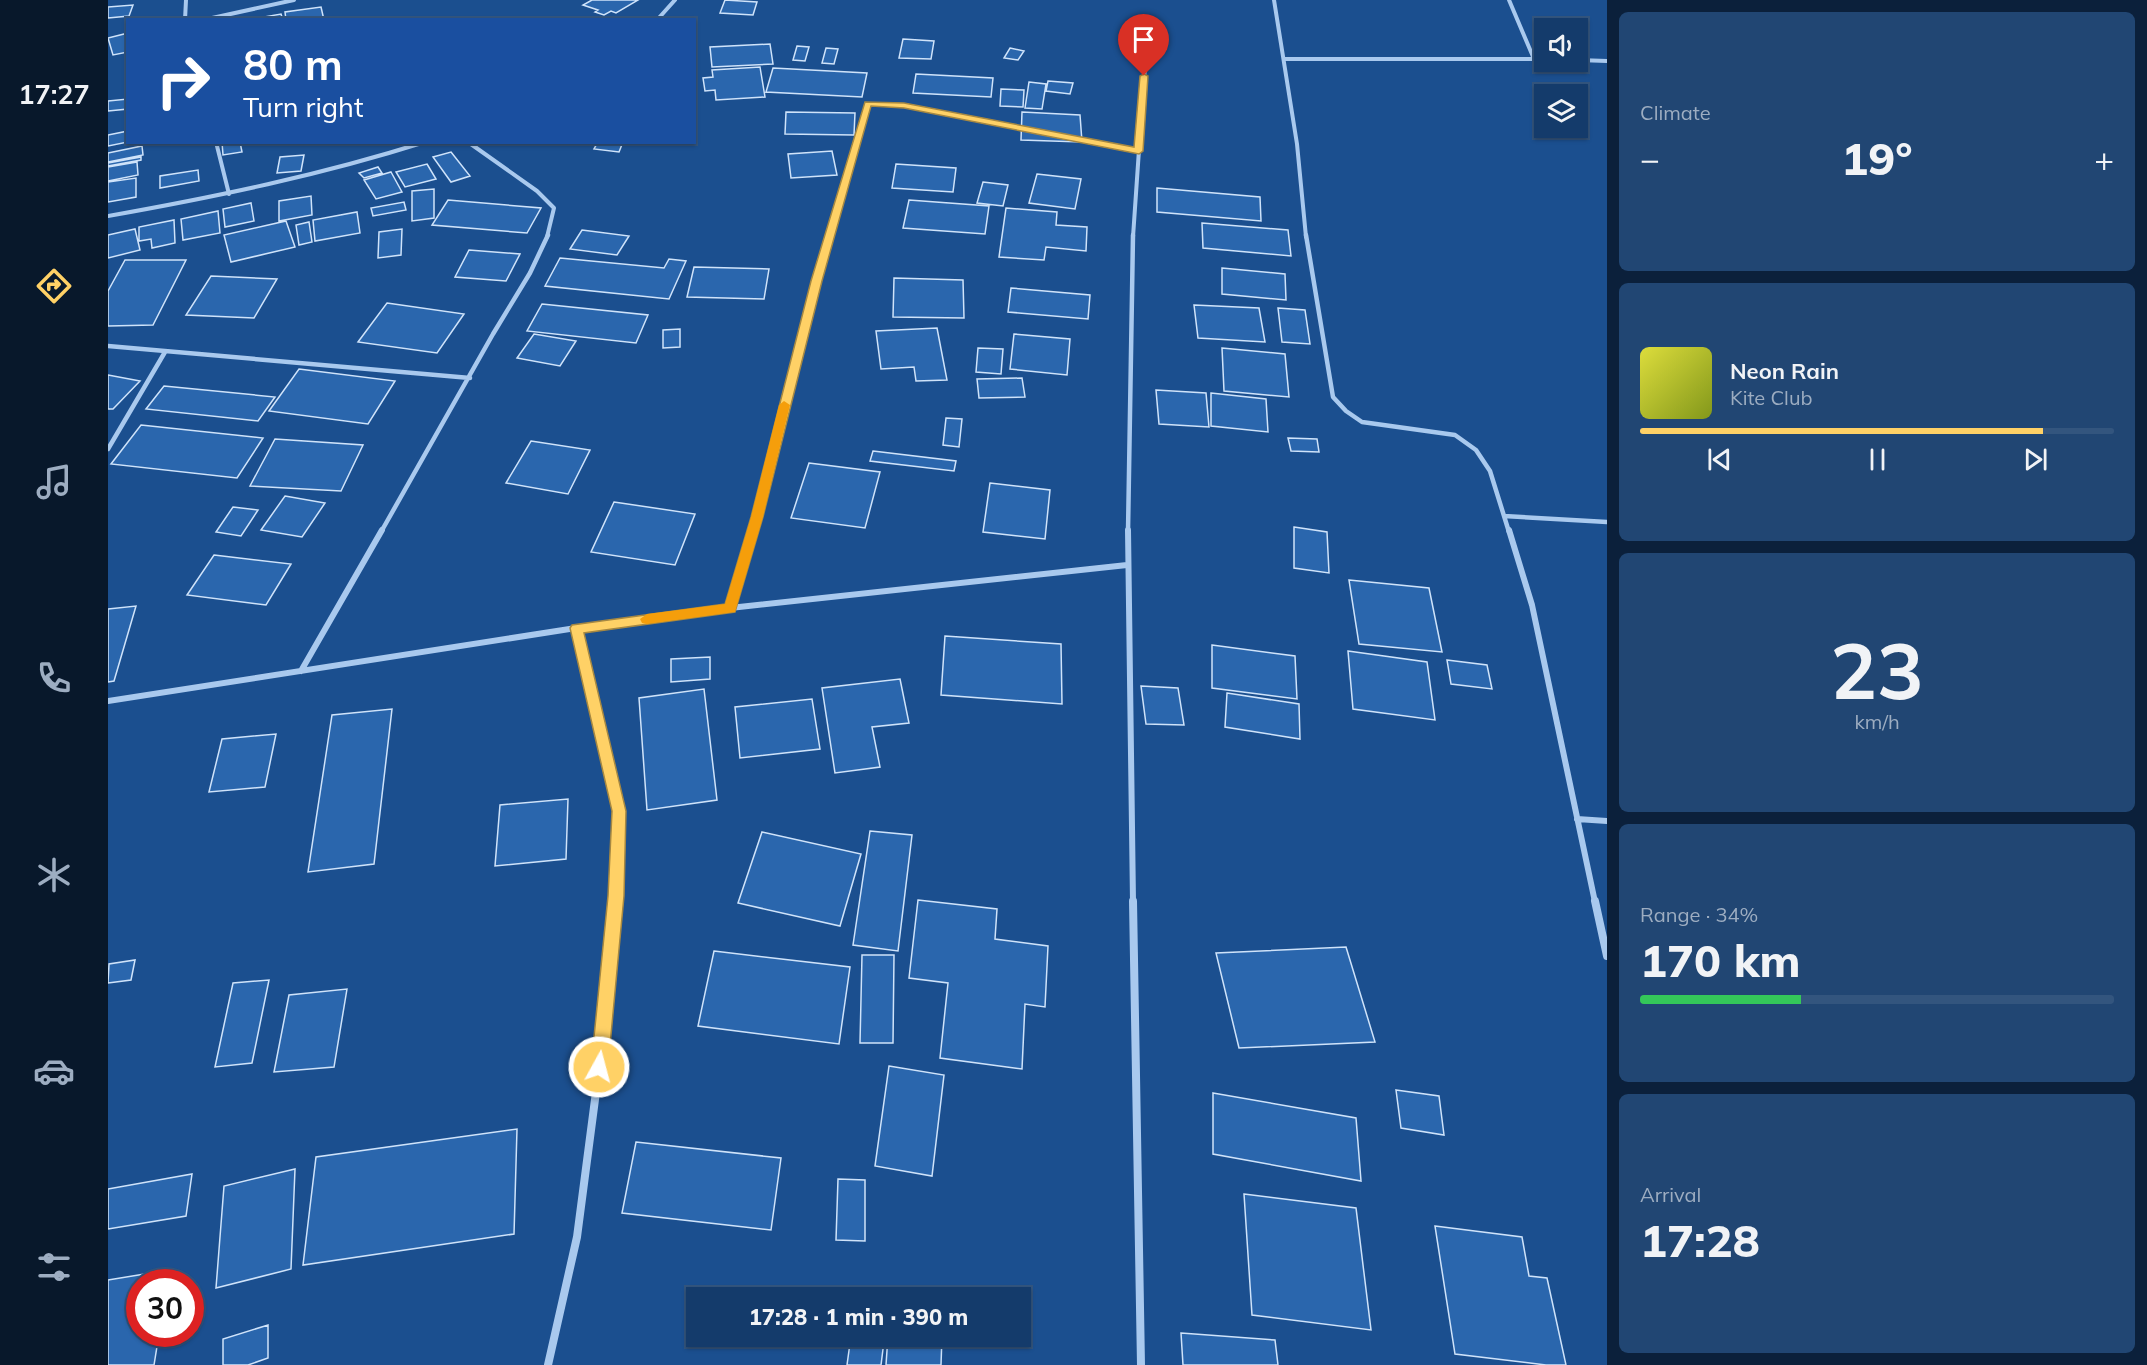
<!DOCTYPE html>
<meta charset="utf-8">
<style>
body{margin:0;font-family:Mulish,sans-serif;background:#214673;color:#f1f3f6;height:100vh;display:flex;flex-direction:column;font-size:22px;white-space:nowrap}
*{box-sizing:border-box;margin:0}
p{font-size:20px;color:#9dadc1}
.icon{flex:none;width:33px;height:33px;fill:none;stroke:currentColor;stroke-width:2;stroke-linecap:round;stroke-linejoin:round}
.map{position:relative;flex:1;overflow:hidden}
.panel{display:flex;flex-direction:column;gap:12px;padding:12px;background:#0b203b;width:540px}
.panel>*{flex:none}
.hud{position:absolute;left:18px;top:18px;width:570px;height:126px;border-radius:0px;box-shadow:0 2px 4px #0004,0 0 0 2px #33557e;background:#1a4fa0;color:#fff;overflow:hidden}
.tools{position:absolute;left:1426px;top:18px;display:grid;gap:12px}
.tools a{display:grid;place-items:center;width:54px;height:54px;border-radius:0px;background:#143b6b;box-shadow:0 2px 4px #0004,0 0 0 2px #33557e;font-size:30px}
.speed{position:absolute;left:18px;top:1269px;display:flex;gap:12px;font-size:30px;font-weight:700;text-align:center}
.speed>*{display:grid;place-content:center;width:78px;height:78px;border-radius:50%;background:#143b6b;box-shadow:0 2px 4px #0004,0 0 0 2px #33557e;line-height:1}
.speed .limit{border:9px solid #d22;background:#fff;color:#111}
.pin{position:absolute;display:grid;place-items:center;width:51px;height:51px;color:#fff;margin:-62px -26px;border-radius:50% 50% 50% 0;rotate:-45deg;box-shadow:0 0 6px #0007}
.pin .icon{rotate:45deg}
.me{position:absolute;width:66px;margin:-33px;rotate:7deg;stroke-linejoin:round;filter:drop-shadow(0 0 4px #0008)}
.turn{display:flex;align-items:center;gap:21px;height:126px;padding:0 18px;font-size:27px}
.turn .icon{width:78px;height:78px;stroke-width:2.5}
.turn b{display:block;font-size:42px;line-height:51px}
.big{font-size:45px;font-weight:800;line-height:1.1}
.panel .widget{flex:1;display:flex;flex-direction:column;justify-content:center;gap:9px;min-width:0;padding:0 21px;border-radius:9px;background:#214673}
.panel .dial{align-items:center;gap:0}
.dial b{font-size:78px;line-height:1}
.song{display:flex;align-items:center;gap:18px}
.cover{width:72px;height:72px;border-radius:9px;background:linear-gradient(135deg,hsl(60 70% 55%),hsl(70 70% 35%))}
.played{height:6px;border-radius:3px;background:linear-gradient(90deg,#ffd166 85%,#33557e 85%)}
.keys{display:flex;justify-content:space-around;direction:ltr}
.heat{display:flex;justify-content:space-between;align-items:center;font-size:33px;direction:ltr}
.charge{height:9px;border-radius:4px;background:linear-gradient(90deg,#34c759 34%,#33557e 0)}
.trip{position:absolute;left:578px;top:1287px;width:345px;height:60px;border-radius:0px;background:#143b6b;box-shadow:0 2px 4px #0004,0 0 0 2px #33557e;font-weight:800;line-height:60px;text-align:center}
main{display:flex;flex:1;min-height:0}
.tabs{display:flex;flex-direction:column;width:108px;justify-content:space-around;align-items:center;background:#08182b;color:#9dadc1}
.tabs .icon{width:42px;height:42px}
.tabs .current{color:#ffd166}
.tabs b{font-size:27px;color:#f1f3f6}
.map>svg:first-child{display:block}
.building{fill:#2a66ad;stroke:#cfe3fa;stroke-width:1.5}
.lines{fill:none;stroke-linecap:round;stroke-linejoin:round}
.minor-far3{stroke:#a9c9ee;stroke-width:4}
.minor-far2{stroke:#a9c9ee;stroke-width:4.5}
.minor-far1{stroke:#a9c9ee;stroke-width:6}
.minor{stroke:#a9c9ee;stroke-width:8}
.route{fill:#ffd166;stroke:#a68842;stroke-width:1.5}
.slow{fill:#f59e0b}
</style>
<main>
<nav class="tabs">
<b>17:27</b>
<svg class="icon current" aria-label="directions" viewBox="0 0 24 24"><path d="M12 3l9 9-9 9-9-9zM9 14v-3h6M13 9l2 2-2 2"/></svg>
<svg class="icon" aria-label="music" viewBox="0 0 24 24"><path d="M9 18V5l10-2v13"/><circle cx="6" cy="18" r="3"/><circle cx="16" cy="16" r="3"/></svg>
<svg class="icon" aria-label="phone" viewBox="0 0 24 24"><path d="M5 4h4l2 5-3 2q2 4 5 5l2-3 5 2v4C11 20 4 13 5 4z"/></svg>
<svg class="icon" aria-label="climate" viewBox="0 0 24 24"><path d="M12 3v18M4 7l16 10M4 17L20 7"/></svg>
<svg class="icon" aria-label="car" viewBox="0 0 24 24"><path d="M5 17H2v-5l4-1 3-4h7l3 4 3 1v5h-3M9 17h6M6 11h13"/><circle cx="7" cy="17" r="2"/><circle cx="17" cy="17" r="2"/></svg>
<svg class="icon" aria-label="filters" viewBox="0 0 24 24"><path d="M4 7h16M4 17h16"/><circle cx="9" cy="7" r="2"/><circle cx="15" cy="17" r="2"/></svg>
</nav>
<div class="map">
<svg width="1499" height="1365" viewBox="0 0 1499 1365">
<rect width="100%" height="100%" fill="#1b4f8f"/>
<path class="building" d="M484,0h46l-22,13 -5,-2 -7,4 -9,-3 3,-2 -15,-5z
M617,0l32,2 -4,13 -33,-2z
M25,5l-4,11 -21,2v-11z
M213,7l3,13h-38l-1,-8z
M173,14l2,6 -30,-1z
M20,33v19l-15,3 -5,-17z
M795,39l31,2 -3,18 -32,-1z
M662,44l3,20 -61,3 -2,-20z
M689,46l12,1 -4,14 -12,-1z
M718,48l12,1 -4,15 -12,-1z
M902,48l14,3 -6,9 -14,-2z
M652,67l5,30 -49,3 -1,-10 -10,1 -2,-13 10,-1 -1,-7z
M665,68l94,5 -5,24 -96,-5z
M808,74l77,4 -2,19 -78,-4z
M940,81l25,2 -3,11 -24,-3z
M921,82l17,2 -4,25 -17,-1z
M893,89l23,1 -1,17 -23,-1z
M20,99v10l-20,2v-10z
M678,112l69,1 -1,22 -69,-1z
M914,112l58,3 2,27 -61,-2z
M20,131v11l-20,4v-11z
M114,142h18l2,10 -19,3z
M490,142h25l-4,10 -25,-3z
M34,146l1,9 -35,7v-9z
M724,151l5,24 -46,3 -3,-24z
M343,152l19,24 -19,6 -18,-25z
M196,155l-3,16 -24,2 3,-16z
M33,157v3l-33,6v-3z
M29,162l1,13 -30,6v-14z
M319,164l9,15 -31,8 -9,-15z
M788,164l60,4 -3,24 -61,-4z
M270,167l4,6 -18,5 -5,-5z
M90,170l1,11 -39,7v-12z
M283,172l11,20 -26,7 -12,-19z
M929,174l44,5 -6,30 -46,-6z
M28,178v19l-28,5v-20z
M875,182l25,3 -5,21 -26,-3z
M1049,188l103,9 1,24 -104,-9z
M326,189v29l-22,3v-30z
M203,196l1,19 -33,6v-20z
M340,200l93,8 -14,25 -95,-8z
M801,200l80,6 -4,28 -82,-6z
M296,202l2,8 -33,6 -2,-8z
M143,203l3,18 -29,6 -2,-18z
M898,208l51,4 -1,13 31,2 -1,24 -40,-4 -2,13 -45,-3z
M110,211l2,22 -37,7 -2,-21z
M249,212l3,21 -45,8 -2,-21z
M66,220l1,23 -23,5 -1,-9 -12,2v-14z
M178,221l9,26 -64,15 -7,-27z
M201,222l3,20 -13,3 -3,-20z
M1094,223l86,7 3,26 -88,-8z
M27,229l5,21 -32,8v-23z
M294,229l-1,26 -23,3 1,-26z
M474,230l47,6 -12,19 -47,-6z
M361,250l51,4 -14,27 -51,-4z
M452,258l104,10 5,-9 17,2 -17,38 -124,-13z
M17,260h61l-33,65 -45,1v-35z
M586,267l75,2 -5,30 -77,-2z
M1114,268l63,6 1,26 -64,-6z
M103,276l66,3 -23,39 -68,-3z
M786,278l69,2 1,38 -71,-1z
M903,288l79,7 -2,24 -80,-7z
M279,303l77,11 -27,39 -79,-11z
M434,304l106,11 -12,28 -109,-12z
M1086,305l65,3 6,34 -67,-4z
M1170,308l27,2 5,34 -28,-2z
M829,328l10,52 -31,1 -2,-14 -33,2 -5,-38z
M572,329v18l-17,1v-18z
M426,334l42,7 -16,25 -43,-8z
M906,334l56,5 -3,36 -57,-6z
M870,348l25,1 -2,25 -25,-2z
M1114,348l63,6 4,43 -65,-6z
M191,369l96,12 -27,43 -99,-13z
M0,375l32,6 -27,28h-5z
M914,378l3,19 -46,1 -2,-19z
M56,386l111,11 -17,24 -112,-12z
M1048,390l50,3 3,34 -50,-3z
M1103,393l55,6 2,33 -57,-6z
M838,418l16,1 -3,28 -16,-2z
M33,425l122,13 -26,40 -126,-14z
M1180,438l29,1 2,13 -28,-1z
M167,439l88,6 -22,46 -91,-5z
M423,441l59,9 -22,44 -62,-11z
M765,451l83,10 -2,10 -84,-10z
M701,463l71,9 -15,56 -74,-10z
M882,483l60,7 -5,49 -62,-7z
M177,496l40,7 -23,34 -41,-7z
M506,502l81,12 -20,51 -84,-13z
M125,507l25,3 -17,26 -25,-4z
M1186,527l33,5 2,41 -35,-5z
M106,555l77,9 -25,41 -79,-10z
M1241,580l80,8 13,64 -83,-8z
M28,606l-22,75 -6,1v-73z
M837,636l116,8 1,60 -121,-9z
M1104,645l83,11 2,43 -85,-11z
M1240,651l79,11 8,58 -82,-11z
M602,657v22l-39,3v-23z
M1339,660l40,5 5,24 -41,-5z
M792,679l9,44 -37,4 8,40 -45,6 -13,-85z
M1033,686l37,2 6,37 -38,-1z
M596,689l13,111 -70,10 -8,-112z
M1119,693l72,11 1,35 -75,-12z
M704,699l8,50 -80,9 -5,-51z
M284,709l-18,155 -66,8 24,-157z
M168,734l-11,53 -56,5 13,-53z
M460,799l-2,60 -71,7 5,-61z
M762,831l42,4 -14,116 -45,-6z
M654,832l99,22 -21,72 -102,-23z
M810,900l79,9 -2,30 53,7 -3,61 -20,-3 -3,65 -82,-11 8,-75 -39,-5z
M1238,947l29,95 -136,6 -23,-95z
M606,951l136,16 -11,77 -141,-18z
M754,955h32l-1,88h-33z
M27,960l-4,20 -23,3 1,-19z
M161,980l-17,83 -37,4 18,-84z
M239,989l-13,78 -60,5 15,-77z
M781,1066l55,9 -12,101 -57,-10z
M1288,1090l43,6 5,39 -43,-7z
M1105,1093l143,25 5,63 -148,-27z
M409,1129l-3,105 -211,31 13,-108z
M528,1142l145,16 -10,72 -149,-17z
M187,1169l-4,100 -75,19 8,-102z
M84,1174l-6,42 -78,13v-40z
M730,1179l27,1v61l-29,-1z
M1136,1194l112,14 15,122 -119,-15z
M1327,1226l87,11 7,39 18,2 19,87h-20l-91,-11z
M61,1270l-2,12h-27v52h19l-5,31h-46v-85z
M160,1325v33l-20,7h-25v-26z
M1073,1333l94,7 3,25h-95z
M743,1336l33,5 -3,24h-34z
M780,1336h54l-1,29h-55z"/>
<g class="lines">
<path class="minor-far3" d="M1166,0l23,144 9,93
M1401,0l25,59
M77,20l1,-20
M95,20l91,-20
M549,20l18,-20
M1177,59h260
M1470,60l29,1
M108,142l13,52
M360,142l69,49 17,17 -7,29
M0,216c107,-19 213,-41 317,-74
M721,237l39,-133 36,1 235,46
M1025,237l11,-160 8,-58"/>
<path class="minor-far2" d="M1198,235l27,162 13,14 16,11 93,13 21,15 14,21 19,61
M0,346l362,32
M0,449l57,-97
M1396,516l103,6
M273,532l112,-198 37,-61 18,-38
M645,532l77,-297
M1020,532l5,-297"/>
<path class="minor-far1" d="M1020,530l5,372
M1401,530l23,75 63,297
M622,608l23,-78
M468,628l43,183 -4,91
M193,671l81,-141
M0,701l468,-73 154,-20 397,-43
M1469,819l30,2"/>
<path class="minor" d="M1025,901l8,464
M1487,901l12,55
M440,1365l29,-128 25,-191 14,-145"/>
</g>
<path class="route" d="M1036,74l4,2 -5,75 -4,3 -235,-46 -33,-2 -49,175 -59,236 -28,95 -151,21 42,178 -2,85 -16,171 -3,6 -6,2 -6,-2 -2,-6 17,-171 4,-85 -42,-183 2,-3 153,-21 26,-87 60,-236 54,-179 39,1 230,44 6,-71z"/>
<path class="slow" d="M676,401l6,4 -27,112 -28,95 -88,12 -5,-1 -2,-4 7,-5 78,-10 26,-87 28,-112z"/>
</svg>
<div class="tools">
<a><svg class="icon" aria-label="sound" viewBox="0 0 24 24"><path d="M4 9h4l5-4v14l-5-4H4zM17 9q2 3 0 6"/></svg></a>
<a><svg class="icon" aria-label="layers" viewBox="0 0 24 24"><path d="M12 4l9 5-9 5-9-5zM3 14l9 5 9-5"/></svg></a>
</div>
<div class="speed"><div class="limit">30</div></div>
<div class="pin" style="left:1036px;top:76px;background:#d93025"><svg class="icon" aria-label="arrive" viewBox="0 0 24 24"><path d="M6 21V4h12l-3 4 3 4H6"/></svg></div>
<svg class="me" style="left:491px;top:1067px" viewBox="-20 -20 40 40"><circle r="17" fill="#ffd166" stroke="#fff" stroke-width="3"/><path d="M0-11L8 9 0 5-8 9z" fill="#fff"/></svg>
<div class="trip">17:28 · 1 min · 390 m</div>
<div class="hud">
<div class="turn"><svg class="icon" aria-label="right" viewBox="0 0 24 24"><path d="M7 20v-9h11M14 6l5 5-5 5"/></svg><div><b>80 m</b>Turn right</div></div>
</div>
</div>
<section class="panel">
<div class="widget"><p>Climate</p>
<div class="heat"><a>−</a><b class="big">19°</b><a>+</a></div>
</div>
<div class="widget">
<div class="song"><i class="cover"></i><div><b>Neon Rain</b><p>Kite Club</p></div></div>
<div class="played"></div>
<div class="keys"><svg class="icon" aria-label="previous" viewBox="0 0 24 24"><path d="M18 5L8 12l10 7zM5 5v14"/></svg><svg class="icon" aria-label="pause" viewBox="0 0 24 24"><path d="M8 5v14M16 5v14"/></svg><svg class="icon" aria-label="next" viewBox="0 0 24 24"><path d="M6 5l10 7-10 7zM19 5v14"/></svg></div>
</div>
<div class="widget dial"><b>23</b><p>km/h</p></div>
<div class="widget"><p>Range · 34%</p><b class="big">170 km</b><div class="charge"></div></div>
<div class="widget"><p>Arrival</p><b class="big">17:28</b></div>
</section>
</main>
